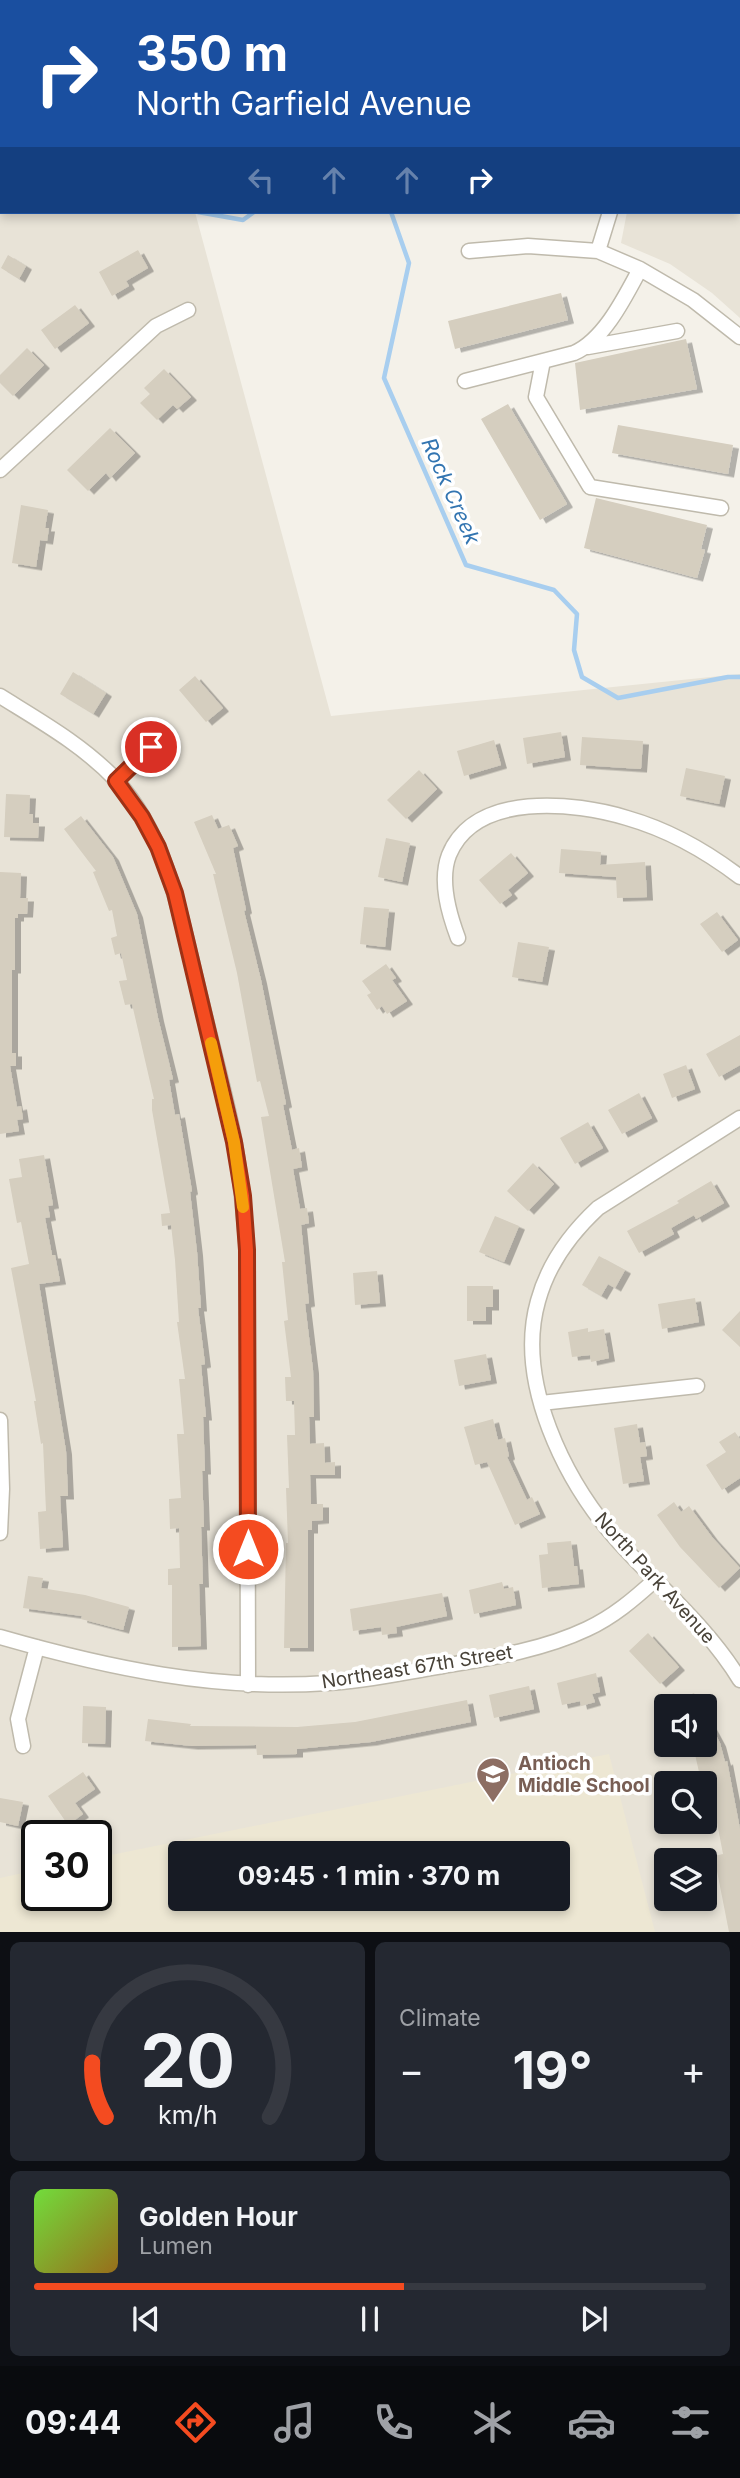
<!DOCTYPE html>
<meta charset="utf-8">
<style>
body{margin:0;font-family:Inter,sans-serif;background:#242831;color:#f1f3f6;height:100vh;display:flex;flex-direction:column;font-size:26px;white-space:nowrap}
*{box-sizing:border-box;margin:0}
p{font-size:23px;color:#9ea1a6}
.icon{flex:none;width:38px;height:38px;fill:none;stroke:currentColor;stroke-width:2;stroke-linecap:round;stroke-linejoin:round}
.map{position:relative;height:1932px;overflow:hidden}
.drawer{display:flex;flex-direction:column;gap:10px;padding:10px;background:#0d0f14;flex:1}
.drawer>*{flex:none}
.top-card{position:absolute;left:0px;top:0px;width:740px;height:214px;box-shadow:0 4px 10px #0003;background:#1a4fa0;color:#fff;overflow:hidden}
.fabs{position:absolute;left:654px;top:1694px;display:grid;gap:14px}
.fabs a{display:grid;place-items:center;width:63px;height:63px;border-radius:7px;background:#171b24;box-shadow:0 4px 10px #0003;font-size:35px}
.speed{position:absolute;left:21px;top:1820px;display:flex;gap:14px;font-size:35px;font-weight:700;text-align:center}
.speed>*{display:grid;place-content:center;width:91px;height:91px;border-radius:50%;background:#171b24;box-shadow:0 4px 10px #0003;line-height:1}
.speed .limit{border:4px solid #111;border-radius:10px;background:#fff;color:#111}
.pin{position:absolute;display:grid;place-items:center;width:60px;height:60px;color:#fff;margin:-30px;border:4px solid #fff;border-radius:50%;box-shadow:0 2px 7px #0007}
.me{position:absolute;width:77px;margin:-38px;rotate:0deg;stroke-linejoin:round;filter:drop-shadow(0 0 5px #0008)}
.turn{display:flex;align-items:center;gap:24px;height:147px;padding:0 21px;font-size:32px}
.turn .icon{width:91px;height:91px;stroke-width:2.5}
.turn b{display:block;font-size:49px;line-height:60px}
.lanes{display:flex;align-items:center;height:66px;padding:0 21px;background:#0003;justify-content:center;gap:35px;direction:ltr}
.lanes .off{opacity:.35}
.big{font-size:52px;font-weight:700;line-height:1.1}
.drawer .widget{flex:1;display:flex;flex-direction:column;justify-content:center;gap:10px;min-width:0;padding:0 24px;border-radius:10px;background:#242831}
.drawer .dial{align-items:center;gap:0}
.dial svg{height:182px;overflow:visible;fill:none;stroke:#363941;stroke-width:7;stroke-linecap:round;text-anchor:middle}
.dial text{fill:#f1f3f6;stroke:none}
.song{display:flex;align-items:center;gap:21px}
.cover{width:84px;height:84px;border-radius:10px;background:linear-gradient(135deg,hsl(100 70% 55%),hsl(40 70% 35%))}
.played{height:7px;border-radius:4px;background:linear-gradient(90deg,#f44b20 55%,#363941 55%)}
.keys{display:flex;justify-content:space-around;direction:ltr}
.heat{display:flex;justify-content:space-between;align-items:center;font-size:38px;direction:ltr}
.drawer .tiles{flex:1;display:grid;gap:10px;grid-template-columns:1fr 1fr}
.widget:last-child{grid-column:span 2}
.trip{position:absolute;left:168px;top:1841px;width:402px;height:70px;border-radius:7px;background:#171b24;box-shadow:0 4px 10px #0003;font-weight:700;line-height:70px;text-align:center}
.tabs{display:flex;height:112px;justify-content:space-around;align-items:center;background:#090b0e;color:#9ea1a6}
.tabs .icon{width:49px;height:49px}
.tabs .active{color:#f44b20}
.tabs b{font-size:32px;color:#f1f3f6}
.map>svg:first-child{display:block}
.residential{fill:#e8e3d7;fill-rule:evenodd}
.education{fill:#ede7d3;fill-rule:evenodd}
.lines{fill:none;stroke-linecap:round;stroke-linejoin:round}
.stream{stroke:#a8ceef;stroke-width:4.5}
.building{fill:#d5cebf;filter:url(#shadow)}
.street-casing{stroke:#bfbaac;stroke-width:17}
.street{stroke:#fff;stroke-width:14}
.route-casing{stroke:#9f3115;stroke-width:18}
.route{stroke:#f44b20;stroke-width:12}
.slow{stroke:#f59e0b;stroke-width:12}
.labels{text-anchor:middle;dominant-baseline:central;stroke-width:7;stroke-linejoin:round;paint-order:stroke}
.street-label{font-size:19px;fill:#484238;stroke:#fff}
.education-label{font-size:19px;font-weight:bold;fill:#785e54;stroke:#fff;text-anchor:start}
.water-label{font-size:21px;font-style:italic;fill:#3375b1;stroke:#fff}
</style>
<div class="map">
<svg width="740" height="1932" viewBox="0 0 740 1932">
<defs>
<filter id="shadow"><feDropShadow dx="6" dy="3.5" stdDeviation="0" flood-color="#0004"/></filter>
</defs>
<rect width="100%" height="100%" fill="#f4f1e9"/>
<path class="residential" d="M0,0h138v2h-136v210h193l136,504 409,-42v1258h-740zM667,1706h38v39h-38zM667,1783h38v39h-38zM37,1836h59v59h-59zM180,1853h378v46h-378zM667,1860h38v39h-38z
M598,0h142v318l-28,-25 -42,-29 -49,-21 6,-31h111v-210z"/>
<path class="education" d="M609,1754l46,178h-655v-54l37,-8v25h59v-37zM180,1853h378v46h-378z"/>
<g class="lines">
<path class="stream" d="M121,0v2
M198,212l45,8 11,-8
M391,212l18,51 -25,115 82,187 88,25 23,24 -3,36 8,27 36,21 110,-21h12"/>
</g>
<path class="building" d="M138,250l10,18 -22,13 3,5 -17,10 -13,-24z
M8,255l18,11 -7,13 -18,-11z
M561,293l7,27 -113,29 -7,-28z
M75,305l14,18 -34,26 -14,-19z
M686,339l11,50 -117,21 -5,-47z
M27,348l17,17 -31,31 -13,-13v-8z
M164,369l27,28 -14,12 -4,-4 -16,15 -17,-17 10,-9 -6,-6z
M508,404l59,100 -27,16 -59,-101z
M618,425l115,20 -5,29 -116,-21z
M110,428l25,25 -25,25 -4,-5 -18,18 -21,-21z
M596,498l111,27 -6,24 4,1 -8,28 -113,-30z
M21,505l27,5 -3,18h4l-2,13 -7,-1 -4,27 -24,-4z
M73,672l33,21 -13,21 -33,-20z
M195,676l28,32 -17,14 -27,-32z
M561,732l4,25 -38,7 -4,-26z
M582,737l61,4 -2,28 -61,-4z
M494,740l7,25 -37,11 -7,-25z
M686,768l39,8 -6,28 -39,-8z
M419,770l18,19 -31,30 -19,-19z
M6,794l24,1 -1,19h4v9h6l-1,15 -34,-1z
M212,815l6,14 11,-4 9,21 -5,2 13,62 -2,1 17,69 25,124 -3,1 9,45 7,-2 3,19 -9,2 7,40 7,-1 2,15 -8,2 8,78 -4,1 8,66 1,47h-5l1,27 14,-1 1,20 10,-1v13h-25l1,29h12v16l-11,1v9h-4v118h-24l2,-105h2l-2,-55h3l-2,-53h8l-1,-34h-8l-1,-24h6l-7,-56 4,-1 -6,-58h3l-24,-145 8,-1 -9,-35 -3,1 -20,-109 -24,-99h3l-22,-52z
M81,816l32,41 24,57 21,104 15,61 -4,1 6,35 4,-1 13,77 -2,1 7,60 4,56h-3l7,56 -4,1 5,52h-3l2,54h-3l2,56h-3l2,57h-4l2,62 -29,1v-62h-4v-16l12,-1 -1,-40 -9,1 -1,-30 12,-1 -4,-64h7l-5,-55h6l-8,-57h2l-4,-62 -4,-35 -9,1 -1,-12 9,-1 -18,-103v-11h2l-22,-95 -7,1 -6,-24 8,-1 -6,-27 -6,2 -4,-17 6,-2 -5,-26 -3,1 -16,-39 3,-1 -32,-42z
M386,838l24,5 -8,39 -24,-5z
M561,849l40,3 -1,13 45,-3 2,35 -30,1 -1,-21 -57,-4z
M511,853l17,20 -20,17 4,5 -12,9 -21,-24z
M0,872l21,1 -1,25h8l-1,16h-9v4h-3v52h-3v83h4v13h-6l7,41 4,-1 2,13 -6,1 2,11 -19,3z
M364,907l25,2 -4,38 -25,-3z
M717,912l21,28 -16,12 -22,-28z
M518,942l31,5 -7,35 -30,-5z
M386,964l10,14 -4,2 15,21 -20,13 -5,-8 -5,4 -10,-15 4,-2 -9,-12z
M740,1035v30l-21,12 -13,-23z
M686,1065l9,24 -23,9 -9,-24z
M639,1093l13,25 -30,16 -14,-24z
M588,1122l15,26 -28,16 -15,-26z
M44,1155l9,50 -5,1 2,11 -5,1 7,37h3l5,26 -21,3 27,167 2,45h-8l3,51 -23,2 -2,-37 8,-1 -3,-68 -2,1 -7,-43h2l-25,-133 18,-4 -8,-42 -4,1 -8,-44 13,-2 -3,-18z
M533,1163l21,21 -26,27 -21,-20z
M711,1181l13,22 -28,16 -2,-4 -23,13 3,6 -35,19 -12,-22 52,-28 -2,-2z
M495,1216l24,10 -15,36 -25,-10z
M599,1256l26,14 -10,18 -7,-4 -7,12 -19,-11z
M377,1271l3,32 -25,2 -2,-32z
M467,1286h26v21h-7v14h-19z
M695,1298l4,24 -37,7 -4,-25z
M740,1311v36l-18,-17z
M588,1328v4l16,-3 5,29 -18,4 -1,-7 -18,2 -4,-25z
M486,1354l5,26 -32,6 -5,-26z
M493,1419l5,21 7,-2 4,18 -2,1 20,43 5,-3 8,17 -25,11 -28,-63 -12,3 -11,-38z
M637,1424l3,19 5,-1 2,14 -7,1 4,24 -21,3 -9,-56z
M735,1432l5,7v39l-18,12 -16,-25 20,-13 -7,-10z
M674,1502l7,10 8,-6 23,31 28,31 -21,20 -39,-41 -23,-32z
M571,1541l3,25h3l2,18 -37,4 -3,-33 9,-1 -1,-11z
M28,1576l15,2 -2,10 44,7 44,12 -6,23 -42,-11 1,-3 -59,-8z
M502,1582l2,7 9,-2 3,18 -42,9 -5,-24z
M442,1593l5,23 -51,11 1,6 -15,2 -1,-8 -28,4 -3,-22z
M648,1633l31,34 -19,17 -31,-33z
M596,1673l4,19 -8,2 3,8 -14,4 -1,-5 -18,4 -5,-22z
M529,1686l5,23 -40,9 -5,-23z
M694,1693l7,13h-35z
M467,1700l4,22 -100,20 -74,7v5l-40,1 -1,-10 -64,1 -47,-5 3,-22 43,5 -1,2 107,1 58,-5z
M83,1706l23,1 -1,37 -23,-1z
M705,1715l15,28 5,19 2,-1 13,68v103h-11l-15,-76 9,-2 -13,-68 -4,1 -4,-16 -3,1 -5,-22 11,-3z
M83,1772l12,17 -20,14 8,11 -15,11 -20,-29z
M0,1798l23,4 -5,24 -18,-4z"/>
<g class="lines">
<g class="street-casing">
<path id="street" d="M342,0l2,2
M584,0l1,2
M469,251l59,-5 70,5 42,18 53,31 47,37
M598,251l12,-39
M588,347l89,-16
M543,361l-7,36 54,90 131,21
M465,381l109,-28c30,-13 51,-56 66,-84
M0,470l156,-144 32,-16
M0,696c40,25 83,49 116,84 54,59 66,145 85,220 11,47 24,93 33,139 7,37 10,74 13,111l1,435
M116,781l35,-34
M458,938c-9,-24 -19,-57 -9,-83 26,-64 126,-53 178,-37 42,12 79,33 113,59
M740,1118l-142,90c-28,26 -50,56 -60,93 -23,81 27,180 79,239 41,46 91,87 123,140
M541,1403l156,-17
M0,1420l2,69 -2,44
M0,1637c108,31 216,54 328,46 39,-2 77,-11 115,-17 48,-8 100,-16 144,-37 26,-12 47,-30 68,-49
M23,1746l-5,-27 19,-72"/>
</g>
<use href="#street" class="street"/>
</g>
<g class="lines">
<g class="route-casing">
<path id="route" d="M151,747l-35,34 26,36 16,30 17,46 59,249 9,54 4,54 1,299"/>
</g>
<use href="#route" class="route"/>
<path class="slow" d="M211,1043l23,99 9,65"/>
</g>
<defs>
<g id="school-pin" transform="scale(1.75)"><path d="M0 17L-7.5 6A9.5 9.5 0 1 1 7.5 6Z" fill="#8d6e63" stroke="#fff"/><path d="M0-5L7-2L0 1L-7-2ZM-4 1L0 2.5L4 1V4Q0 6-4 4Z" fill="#fff"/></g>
</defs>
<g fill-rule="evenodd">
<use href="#school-pin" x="493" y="1774"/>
</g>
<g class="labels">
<g class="street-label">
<text transform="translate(655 1578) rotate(48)">North Park Avenue</text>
<text transform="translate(417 1667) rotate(-9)">Northeast 67th Street</text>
</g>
<g class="education-label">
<text x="518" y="1763">Antioch<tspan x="518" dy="22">Middle School</tspan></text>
</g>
<g class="water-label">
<text transform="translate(451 491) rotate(66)">Rock Creek</text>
</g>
</g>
</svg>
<div class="fabs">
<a><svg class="icon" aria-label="sound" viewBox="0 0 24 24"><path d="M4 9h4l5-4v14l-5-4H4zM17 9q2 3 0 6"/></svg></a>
<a><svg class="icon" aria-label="search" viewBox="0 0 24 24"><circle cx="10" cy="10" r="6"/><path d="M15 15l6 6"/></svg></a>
<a><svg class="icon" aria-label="layers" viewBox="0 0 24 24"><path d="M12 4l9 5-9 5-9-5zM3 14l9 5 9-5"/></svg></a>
</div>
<div class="speed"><div class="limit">30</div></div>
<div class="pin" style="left:151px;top:747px;background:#d93025"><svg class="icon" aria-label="arrive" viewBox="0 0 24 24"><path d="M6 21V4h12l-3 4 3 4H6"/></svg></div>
<svg class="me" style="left:248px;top:1549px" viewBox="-20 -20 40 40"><circle r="17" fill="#f44b20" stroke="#fff" stroke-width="3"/><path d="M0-11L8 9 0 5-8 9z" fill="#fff"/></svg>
<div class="trip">09:45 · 1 min · 370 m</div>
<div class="top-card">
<div class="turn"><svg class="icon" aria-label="right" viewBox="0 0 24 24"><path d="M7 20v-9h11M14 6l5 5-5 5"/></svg><div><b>350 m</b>North Garfield Avenue</div></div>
<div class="lanes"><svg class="icon off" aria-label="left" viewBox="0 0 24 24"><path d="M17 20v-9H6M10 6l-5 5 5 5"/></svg><svg class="icon off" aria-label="ahead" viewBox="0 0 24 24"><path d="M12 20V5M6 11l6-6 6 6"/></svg><svg class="icon off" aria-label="ahead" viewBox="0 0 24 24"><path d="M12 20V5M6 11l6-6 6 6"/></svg><svg class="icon" aria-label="right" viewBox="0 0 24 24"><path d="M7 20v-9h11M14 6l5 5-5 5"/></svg></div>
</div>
</div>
<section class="drawer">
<div class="tiles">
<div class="widget dial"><svg viewBox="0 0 100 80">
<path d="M14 69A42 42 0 1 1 86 69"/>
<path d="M14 69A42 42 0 0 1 8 45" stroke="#f44b20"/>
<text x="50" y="56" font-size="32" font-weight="700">20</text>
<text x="50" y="72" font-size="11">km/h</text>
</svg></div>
<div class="widget"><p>Climate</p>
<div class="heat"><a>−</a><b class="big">19°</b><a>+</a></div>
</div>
<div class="widget">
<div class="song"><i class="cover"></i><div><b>Golden Hour</b><p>Lumen</p></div></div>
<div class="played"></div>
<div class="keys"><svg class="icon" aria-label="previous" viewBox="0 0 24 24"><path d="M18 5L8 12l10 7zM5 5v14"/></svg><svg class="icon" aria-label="pause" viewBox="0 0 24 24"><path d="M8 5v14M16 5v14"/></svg><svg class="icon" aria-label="next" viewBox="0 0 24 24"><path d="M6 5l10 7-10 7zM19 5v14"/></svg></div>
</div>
</div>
</section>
<nav class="tabs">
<b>09:44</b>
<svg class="icon active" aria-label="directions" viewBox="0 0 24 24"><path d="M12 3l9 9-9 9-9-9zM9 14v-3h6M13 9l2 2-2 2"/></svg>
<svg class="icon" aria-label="music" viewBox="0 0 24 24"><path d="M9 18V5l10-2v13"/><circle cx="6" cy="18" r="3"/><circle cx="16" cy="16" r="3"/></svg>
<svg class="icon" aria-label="phone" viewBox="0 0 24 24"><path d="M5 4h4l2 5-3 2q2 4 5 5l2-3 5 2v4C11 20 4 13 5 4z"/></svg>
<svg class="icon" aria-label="climate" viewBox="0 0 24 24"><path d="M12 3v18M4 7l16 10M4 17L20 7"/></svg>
<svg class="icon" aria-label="car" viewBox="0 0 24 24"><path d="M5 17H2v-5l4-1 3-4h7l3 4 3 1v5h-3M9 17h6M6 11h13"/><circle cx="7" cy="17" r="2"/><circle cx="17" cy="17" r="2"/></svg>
<svg class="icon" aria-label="filters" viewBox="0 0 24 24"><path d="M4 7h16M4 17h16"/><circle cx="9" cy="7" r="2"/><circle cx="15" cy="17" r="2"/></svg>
</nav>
